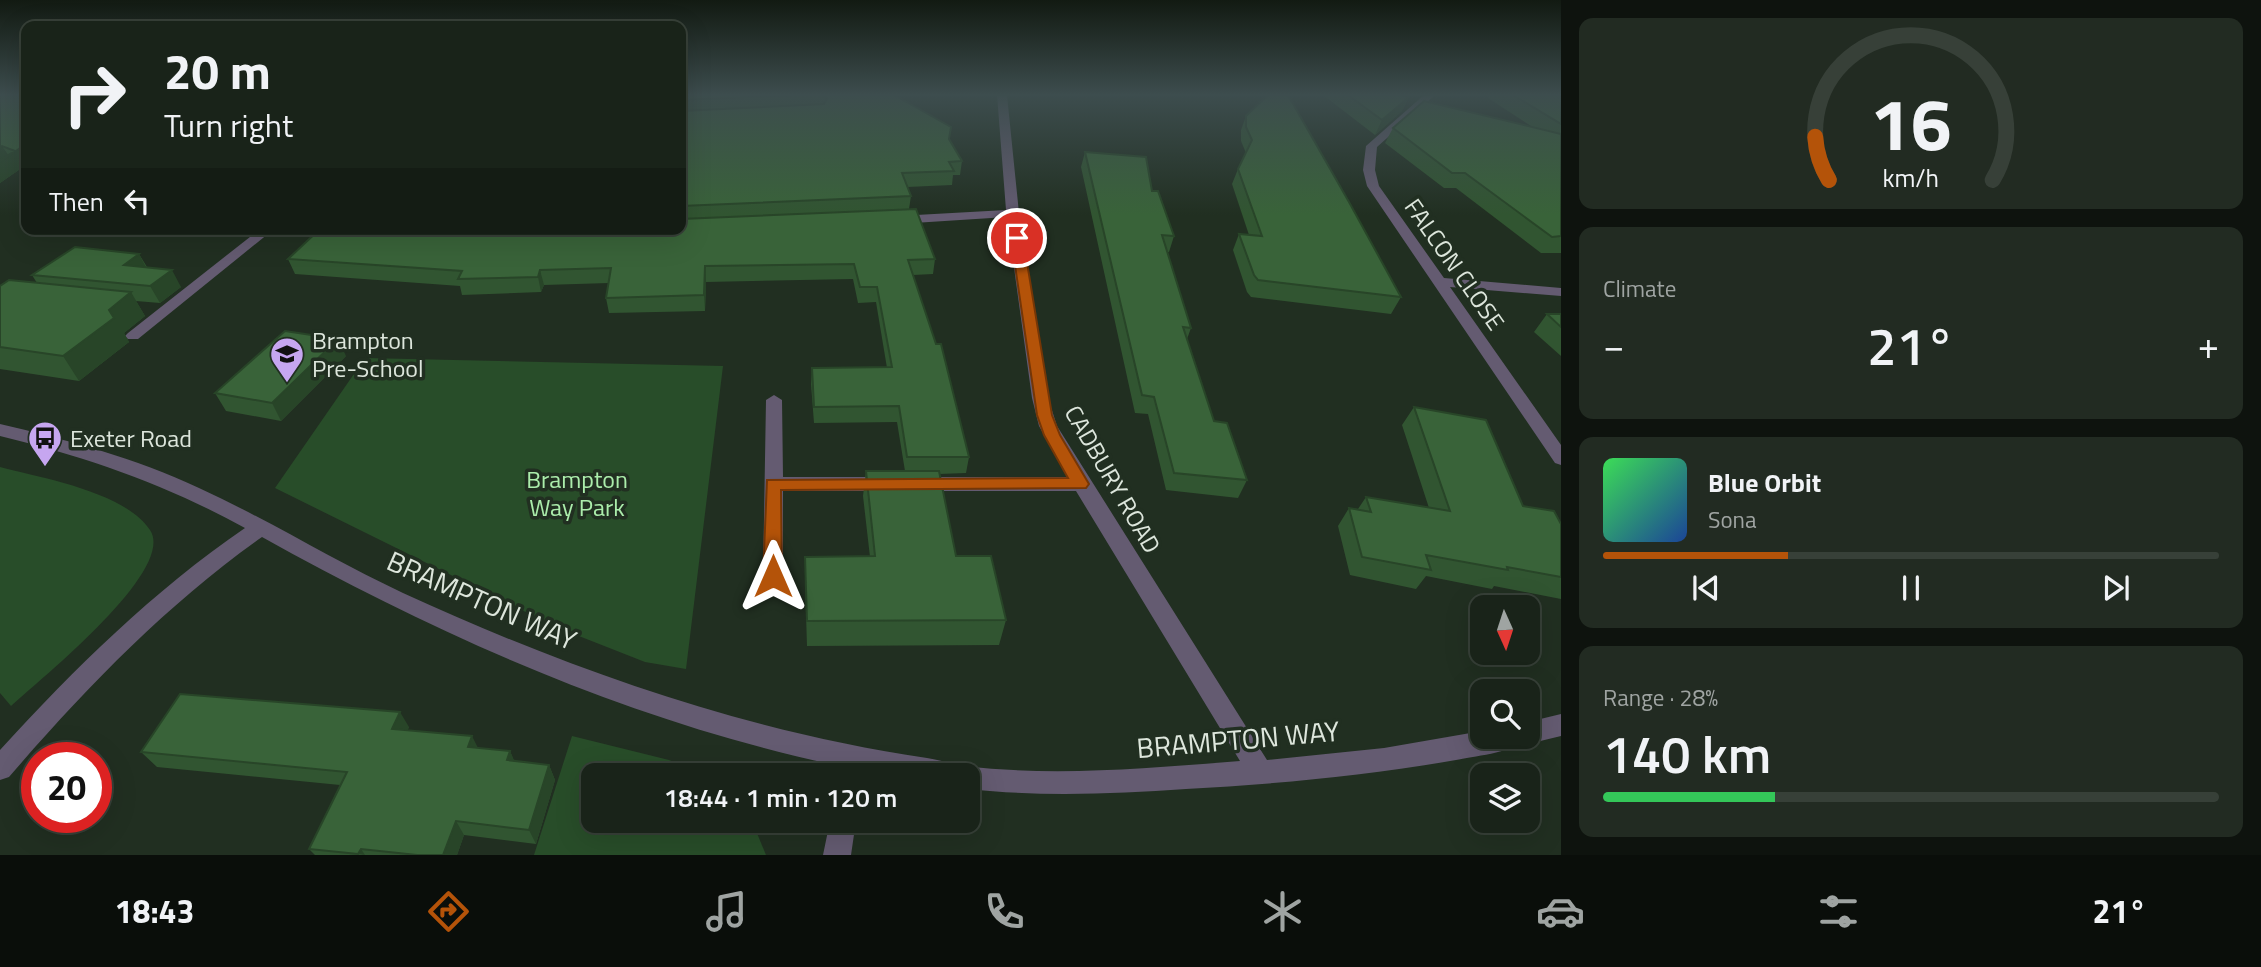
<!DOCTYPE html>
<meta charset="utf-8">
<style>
body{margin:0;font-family:"Titillium Web",sans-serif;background:#222b22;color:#f1f3f6;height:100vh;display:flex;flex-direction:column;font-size:26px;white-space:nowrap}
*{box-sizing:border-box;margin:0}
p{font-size:23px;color:#9fa4a2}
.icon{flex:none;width:38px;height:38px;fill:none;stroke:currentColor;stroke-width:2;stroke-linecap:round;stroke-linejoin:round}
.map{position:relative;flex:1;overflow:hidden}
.details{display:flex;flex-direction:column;gap:18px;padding:18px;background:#0e130e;width:700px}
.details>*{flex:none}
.top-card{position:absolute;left:21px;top:21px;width:665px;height:214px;border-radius:14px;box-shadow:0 7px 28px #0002,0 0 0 2px #374038;background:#192319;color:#f1f3f6;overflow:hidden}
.needle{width:46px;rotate:177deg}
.tools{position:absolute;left:1470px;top:595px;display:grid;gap:14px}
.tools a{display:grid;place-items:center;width:70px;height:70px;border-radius:14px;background:#192319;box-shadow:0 7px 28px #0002,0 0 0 2px #374038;font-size:35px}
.speed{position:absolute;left:21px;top:742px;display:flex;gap:14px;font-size:35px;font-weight:700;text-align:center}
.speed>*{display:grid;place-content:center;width:91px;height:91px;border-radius:50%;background:#192319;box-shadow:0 7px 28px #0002,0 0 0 2px #374038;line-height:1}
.speed .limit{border:10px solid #d22;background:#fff;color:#111}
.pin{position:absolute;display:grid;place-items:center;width:60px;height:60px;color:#fff;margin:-30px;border:4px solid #fff;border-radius:50%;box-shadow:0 2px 7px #0007}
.me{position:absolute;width:77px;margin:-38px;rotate:0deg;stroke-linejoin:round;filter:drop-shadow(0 0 5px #0008)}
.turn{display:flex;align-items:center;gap:24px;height:147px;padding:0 28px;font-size:32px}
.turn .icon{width:91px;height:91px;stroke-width:2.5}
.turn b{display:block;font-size:49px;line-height:60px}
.then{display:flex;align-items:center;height:66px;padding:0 28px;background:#0003;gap:14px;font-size:26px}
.big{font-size:52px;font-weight:600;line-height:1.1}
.details .widget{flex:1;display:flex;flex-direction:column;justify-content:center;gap:10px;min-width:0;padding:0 24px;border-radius:14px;background:#222b22}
.details .dial{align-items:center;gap:0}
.dial svg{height:182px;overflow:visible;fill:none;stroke:#374038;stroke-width:7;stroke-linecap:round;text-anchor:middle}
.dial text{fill:#f1f3f6;stroke:none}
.song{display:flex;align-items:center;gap:21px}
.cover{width:84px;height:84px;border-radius:10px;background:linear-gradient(135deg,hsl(130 70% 55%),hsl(220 70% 35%))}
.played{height:7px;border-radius:4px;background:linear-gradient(90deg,#b45309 30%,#374038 30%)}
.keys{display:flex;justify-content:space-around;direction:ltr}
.heat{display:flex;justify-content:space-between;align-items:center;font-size:38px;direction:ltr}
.charge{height:10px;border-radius:5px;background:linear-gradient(90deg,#34c759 28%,#374038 0)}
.trip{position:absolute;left:581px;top:763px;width:399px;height:70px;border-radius:14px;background:#192319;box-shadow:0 7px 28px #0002,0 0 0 2px #374038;font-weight:600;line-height:70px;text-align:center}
.menu{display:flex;height:112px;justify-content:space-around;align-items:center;background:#0a0e0a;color:#9fa4a2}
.menu .icon{width:49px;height:49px}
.menu .selected{color:#b45309}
.menu b{font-size:32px;color:#f1f3f6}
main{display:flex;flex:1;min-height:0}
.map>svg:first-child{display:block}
.green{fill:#284d29}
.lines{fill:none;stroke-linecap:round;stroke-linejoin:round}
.minor{fill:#645b71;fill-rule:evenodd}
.wall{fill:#315531}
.shaded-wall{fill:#284528}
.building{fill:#396339;stroke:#284528;stroke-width:2}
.route{fill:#b45309;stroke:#753606;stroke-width:2}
.labels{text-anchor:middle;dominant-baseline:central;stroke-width:7;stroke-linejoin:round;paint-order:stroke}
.street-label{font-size:24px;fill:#dde6dc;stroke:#212f21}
.poi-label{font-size:24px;fill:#dde6dc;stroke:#212f21;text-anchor:start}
.park-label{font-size:24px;fill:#abedab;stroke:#212f21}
.near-street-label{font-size:28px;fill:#dde6dc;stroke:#212f21}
</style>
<main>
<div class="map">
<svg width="1561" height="855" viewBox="0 0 1561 855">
<rect width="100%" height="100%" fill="#212f21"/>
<path class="green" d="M365,358l358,8 -37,303 -41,-7 -89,-35 -281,-139z
M0,467c42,11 125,25 150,63 27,40 -111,150 -139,176l-11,-13z
M572,736l97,24 37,15h-113v46h159l14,34h-232z"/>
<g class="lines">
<path class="minor" d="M997,95h10l12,118 29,185 9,28 210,334 117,-12 98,-17v6h46v-15l33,-8v22l-33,8 -7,-2c-8,10 -50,15 -65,18 -90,16 -180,24 -270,29 -73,5 -145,8 -218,0v-14h-86l-18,-3v3h-26l2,-9c-204,-43 -397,-128 -578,-229 -96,68 -176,151 -253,240l-9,3v-30c75,-82 153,-159 245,-222 -78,-43 -158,-71 -245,-92v-12c68,16 135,34 199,64 70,32 135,73 204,105 168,77 341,138 524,165 12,2 26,6 38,8 90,11 185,2 275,-5l-164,-270h-157l-7,-2 -2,-5 2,-5 7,-2h149l-29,-51 -7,-28 -25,-181 -109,7 -6,-4 6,-4 108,-6z
M1424,95h11l-58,52 -2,23 4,16 65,92 117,10v8l-111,-9 111,158v20l-6,-2 -188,-277 -4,-16 3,-24z
M260,229h14l-136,110h-10l-3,-3 3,-3z
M774,395l8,5 1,77h105l7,2 2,5 -2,5 -7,2h-105v85l-3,6 -7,2 -7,-2 -3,-6 3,-176z
M830,821h26l-5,34h-28z"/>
</g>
<path class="wall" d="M0,95l26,70 -26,18z
M681,95h213l55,44 13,22 -2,14h-7l-1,10 -45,2 4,9 -2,13 26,50 -2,15 -20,1 56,182 -3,16 -27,1 17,82 50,64 -7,25 -192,1 -2,-64v-25h65l-7,-61 3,-25h39l-8,-49 -83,1 -3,-39 1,-16h75l-11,-66 -18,1 -5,-24 -147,3 -1,29 -96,2 -3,-15 3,-15 -65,2 -3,7 -79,3 -2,-9 -165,-12 -7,-15 393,-30z
M1323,95h77l9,2 -7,14 -27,24z
M1490,95h71v158h-20l-85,-65h-12l-59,-45 8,-15h141l-46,-30z
M1246,116l155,181 -10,17 -140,-17 -4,-5 -14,-42 6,-16 10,1 -17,-51 6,-15 8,-16 -5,-12v-11z
M1085,152l89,84 -5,16h-2l24,76 -4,11 27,82 33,59 -9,18 -72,-8 -18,-76 -13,-1 -54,-246z
M139,254l8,13 34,20 -21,16 -24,-2 9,15 -21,17 5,9 -50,39 -79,-12v-83l37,-3 -5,-8z
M1547,314h14v42l-27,-24z
M346,356l-65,65 -55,-10 -11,-18z
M1414,407l109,99 38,18v75l-67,-13 -2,3 -66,-13 -10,13 -66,-14 -12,-49 11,-18 9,1 8,-12 63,11 -27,-83z
M409,727l-2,4 71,17 32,3 4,10 35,4 6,15 -19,64 -72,-9 -7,20h-142l-6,-6 31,-64 -183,-18 -16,-15z"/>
<path class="shaded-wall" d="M1409,97l-7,14 -27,24 7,-15z
M26,144v21l-26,18v-36l2,-1 7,10z
M139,254l9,17 -24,-6z
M705,266l1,16 -1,29 -1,-16z
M172,270l9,17 -21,16 -10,-17z
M540,270l4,15 -3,7 -3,-15z
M131,292l14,24 -21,17 5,9 -50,39 -16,-25 46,-46z
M338,339l8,17 -65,65 -9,-18z
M400,712l9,15 -8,18 -9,-16z
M472,736l8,16 -12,-5z
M510,751l7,16 -10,-7z
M549,765l6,15 -19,64 -7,-14z
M456,821l8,14 -7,20h-14z
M361,849l4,6 -7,-1z"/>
<path class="building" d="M0,95h26v49l-26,18v-2l15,-9 -13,-5 -2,1z
M681,95h118l-118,5z
M822,95h72l57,32 -2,12 13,22 -13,1 5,9 -52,2 9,23 -230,10v-95l143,-7 3,-6z
M1268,95h20l61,107 52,95 -143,-17 -4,-5 -15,-41 23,2 -24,-67 14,-29 -6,-13v-11z
M1348,95h52l9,2 -27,23z
M1513,95h48v29z
M1424,101l137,33v102l-9,1 -87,-64h-13l-59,-45z
M1085,152l61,5 6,34h6l16,45 -12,-1 29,93 -8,-1 31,94 13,2 20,57 -73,-7 -20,-76 -12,-2z
M916,209l19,50 -27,1 28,84h5l28,113h-62l-8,-51 -85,1 -2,-39 80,-1 -15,-80h-17l-6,-23 -149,2 -1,29 -98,3 5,-30 -71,2 -2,7 -80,2 4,-8 -174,-12 32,-30h361v-10z
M75,247l64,7 -15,11 48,5 -22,16 -118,-11z
M9,280l122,12 -22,18 5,8 -51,38 -63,-9v-61z
M1547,314h14v13z
M285,331l53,8 -66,64 -57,-10z
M1414,407l72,13 37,86 31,5 7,13v53l-54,-10 1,3 -82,-15 5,15 -69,-13 -13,-49 22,4 -5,-15 84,14z
M866,471h73l17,85h35l15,64 -199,1 -2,-64 70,-1z
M180,694l220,18 -8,17 80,7 -4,11 42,4 -3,9 42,5 -20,65 -73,-9 -13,34h-26l-56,-6 -3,5 -49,-5 38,-77 -206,-20z"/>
<linearGradient id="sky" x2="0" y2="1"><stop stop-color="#121a12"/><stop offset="0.44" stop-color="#3d4d4e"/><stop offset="1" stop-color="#3d4d4e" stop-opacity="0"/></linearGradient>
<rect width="1561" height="215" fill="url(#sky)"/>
<path class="route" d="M1017,235l6,3 29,177 8,20 29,49 -3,4 -305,2 1,86 -3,5h-13l-3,-5 4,-96 301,-2 -24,-43 -7,-20 -26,-177z"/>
<defs>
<g id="school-pin" transform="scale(1.75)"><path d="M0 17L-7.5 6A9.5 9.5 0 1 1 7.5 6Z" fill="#c6a6f0" stroke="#212f21"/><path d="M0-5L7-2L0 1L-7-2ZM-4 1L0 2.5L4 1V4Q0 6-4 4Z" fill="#111"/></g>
<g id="bus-pin" transform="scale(1.75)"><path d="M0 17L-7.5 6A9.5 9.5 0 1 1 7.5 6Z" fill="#c6a6f0" stroke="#212f21"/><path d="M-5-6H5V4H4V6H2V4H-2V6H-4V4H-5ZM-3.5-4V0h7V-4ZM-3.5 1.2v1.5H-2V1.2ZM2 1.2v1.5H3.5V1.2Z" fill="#111"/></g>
</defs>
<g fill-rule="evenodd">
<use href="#school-pin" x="287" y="354"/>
<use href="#bus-pin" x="45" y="438"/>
</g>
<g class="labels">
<g class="street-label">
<text transform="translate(1455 264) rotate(55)">FALCON CLOSE</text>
<text transform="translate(1113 479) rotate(60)">CADBURY ROAD</text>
</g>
<g class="poi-label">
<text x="312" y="340">Brampton<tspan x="312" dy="28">Pre-School</tspan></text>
<text x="70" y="438">Exeter Road</text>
</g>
<g class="park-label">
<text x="577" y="479">Brampton<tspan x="577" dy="28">Way Park</tspan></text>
</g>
<g class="near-street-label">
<text transform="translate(482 600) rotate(24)">BRAMPTON WAY</text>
<text transform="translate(1238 739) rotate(-5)">BRAMPTON WAY</text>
</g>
</g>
</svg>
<div class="tools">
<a><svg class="needle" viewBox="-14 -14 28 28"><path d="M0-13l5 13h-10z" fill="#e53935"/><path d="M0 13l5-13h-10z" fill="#9fa4a2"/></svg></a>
<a><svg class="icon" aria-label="search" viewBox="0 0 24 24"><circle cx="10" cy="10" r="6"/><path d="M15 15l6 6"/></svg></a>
<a><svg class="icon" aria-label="layers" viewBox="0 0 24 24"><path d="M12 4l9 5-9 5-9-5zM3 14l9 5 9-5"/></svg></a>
</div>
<div class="speed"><div class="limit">20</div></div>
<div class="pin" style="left:1017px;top:238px;background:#d93025"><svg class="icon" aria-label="arrive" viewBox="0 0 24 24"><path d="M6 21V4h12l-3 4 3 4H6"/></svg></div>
<svg class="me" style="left:773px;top:576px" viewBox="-20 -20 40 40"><path d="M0-17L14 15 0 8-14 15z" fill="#b45309" stroke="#fff" stroke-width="4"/></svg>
<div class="trip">18:44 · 1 min · 120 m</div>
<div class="top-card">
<div class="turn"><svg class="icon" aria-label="right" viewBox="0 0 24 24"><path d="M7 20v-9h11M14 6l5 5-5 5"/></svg><div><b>20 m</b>Turn right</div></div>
<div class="then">Then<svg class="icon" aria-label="left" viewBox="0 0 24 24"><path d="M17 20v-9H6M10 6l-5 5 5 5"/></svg></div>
</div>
</div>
<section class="details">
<div class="widget dial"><svg viewBox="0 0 100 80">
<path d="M14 69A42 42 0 1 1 86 69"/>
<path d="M14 69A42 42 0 0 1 8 50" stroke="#b45309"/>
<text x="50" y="56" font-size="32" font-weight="700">16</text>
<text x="50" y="72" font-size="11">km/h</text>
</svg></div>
<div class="widget"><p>Climate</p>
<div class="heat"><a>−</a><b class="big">21°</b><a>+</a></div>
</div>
<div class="widget">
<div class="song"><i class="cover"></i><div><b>Blue Orbit</b><p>Sona</p></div></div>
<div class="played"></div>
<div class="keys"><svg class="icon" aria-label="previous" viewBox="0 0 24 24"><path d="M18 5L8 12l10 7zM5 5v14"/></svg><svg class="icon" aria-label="pause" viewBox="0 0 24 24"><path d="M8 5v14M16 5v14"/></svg><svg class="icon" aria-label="next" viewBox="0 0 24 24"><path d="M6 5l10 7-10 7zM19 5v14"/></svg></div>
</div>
<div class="widget"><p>Range · 28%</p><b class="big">140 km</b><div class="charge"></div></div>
</section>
</main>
<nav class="menu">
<b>18:43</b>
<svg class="icon selected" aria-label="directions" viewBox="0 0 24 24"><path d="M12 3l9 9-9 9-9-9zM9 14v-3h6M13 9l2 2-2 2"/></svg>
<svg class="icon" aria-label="music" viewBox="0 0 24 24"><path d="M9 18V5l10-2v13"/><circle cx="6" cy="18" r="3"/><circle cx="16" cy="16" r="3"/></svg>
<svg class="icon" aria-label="phone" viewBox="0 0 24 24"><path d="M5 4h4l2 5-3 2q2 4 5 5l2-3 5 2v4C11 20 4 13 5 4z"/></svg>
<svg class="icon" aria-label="climate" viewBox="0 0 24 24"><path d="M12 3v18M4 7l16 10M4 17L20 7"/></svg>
<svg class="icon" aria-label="car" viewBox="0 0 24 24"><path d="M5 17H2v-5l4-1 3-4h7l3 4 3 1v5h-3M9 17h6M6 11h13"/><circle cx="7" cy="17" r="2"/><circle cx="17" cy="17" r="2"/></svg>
<svg class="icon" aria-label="filters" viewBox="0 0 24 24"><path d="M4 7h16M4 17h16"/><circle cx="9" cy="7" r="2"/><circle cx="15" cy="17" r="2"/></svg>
<b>21°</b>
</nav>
